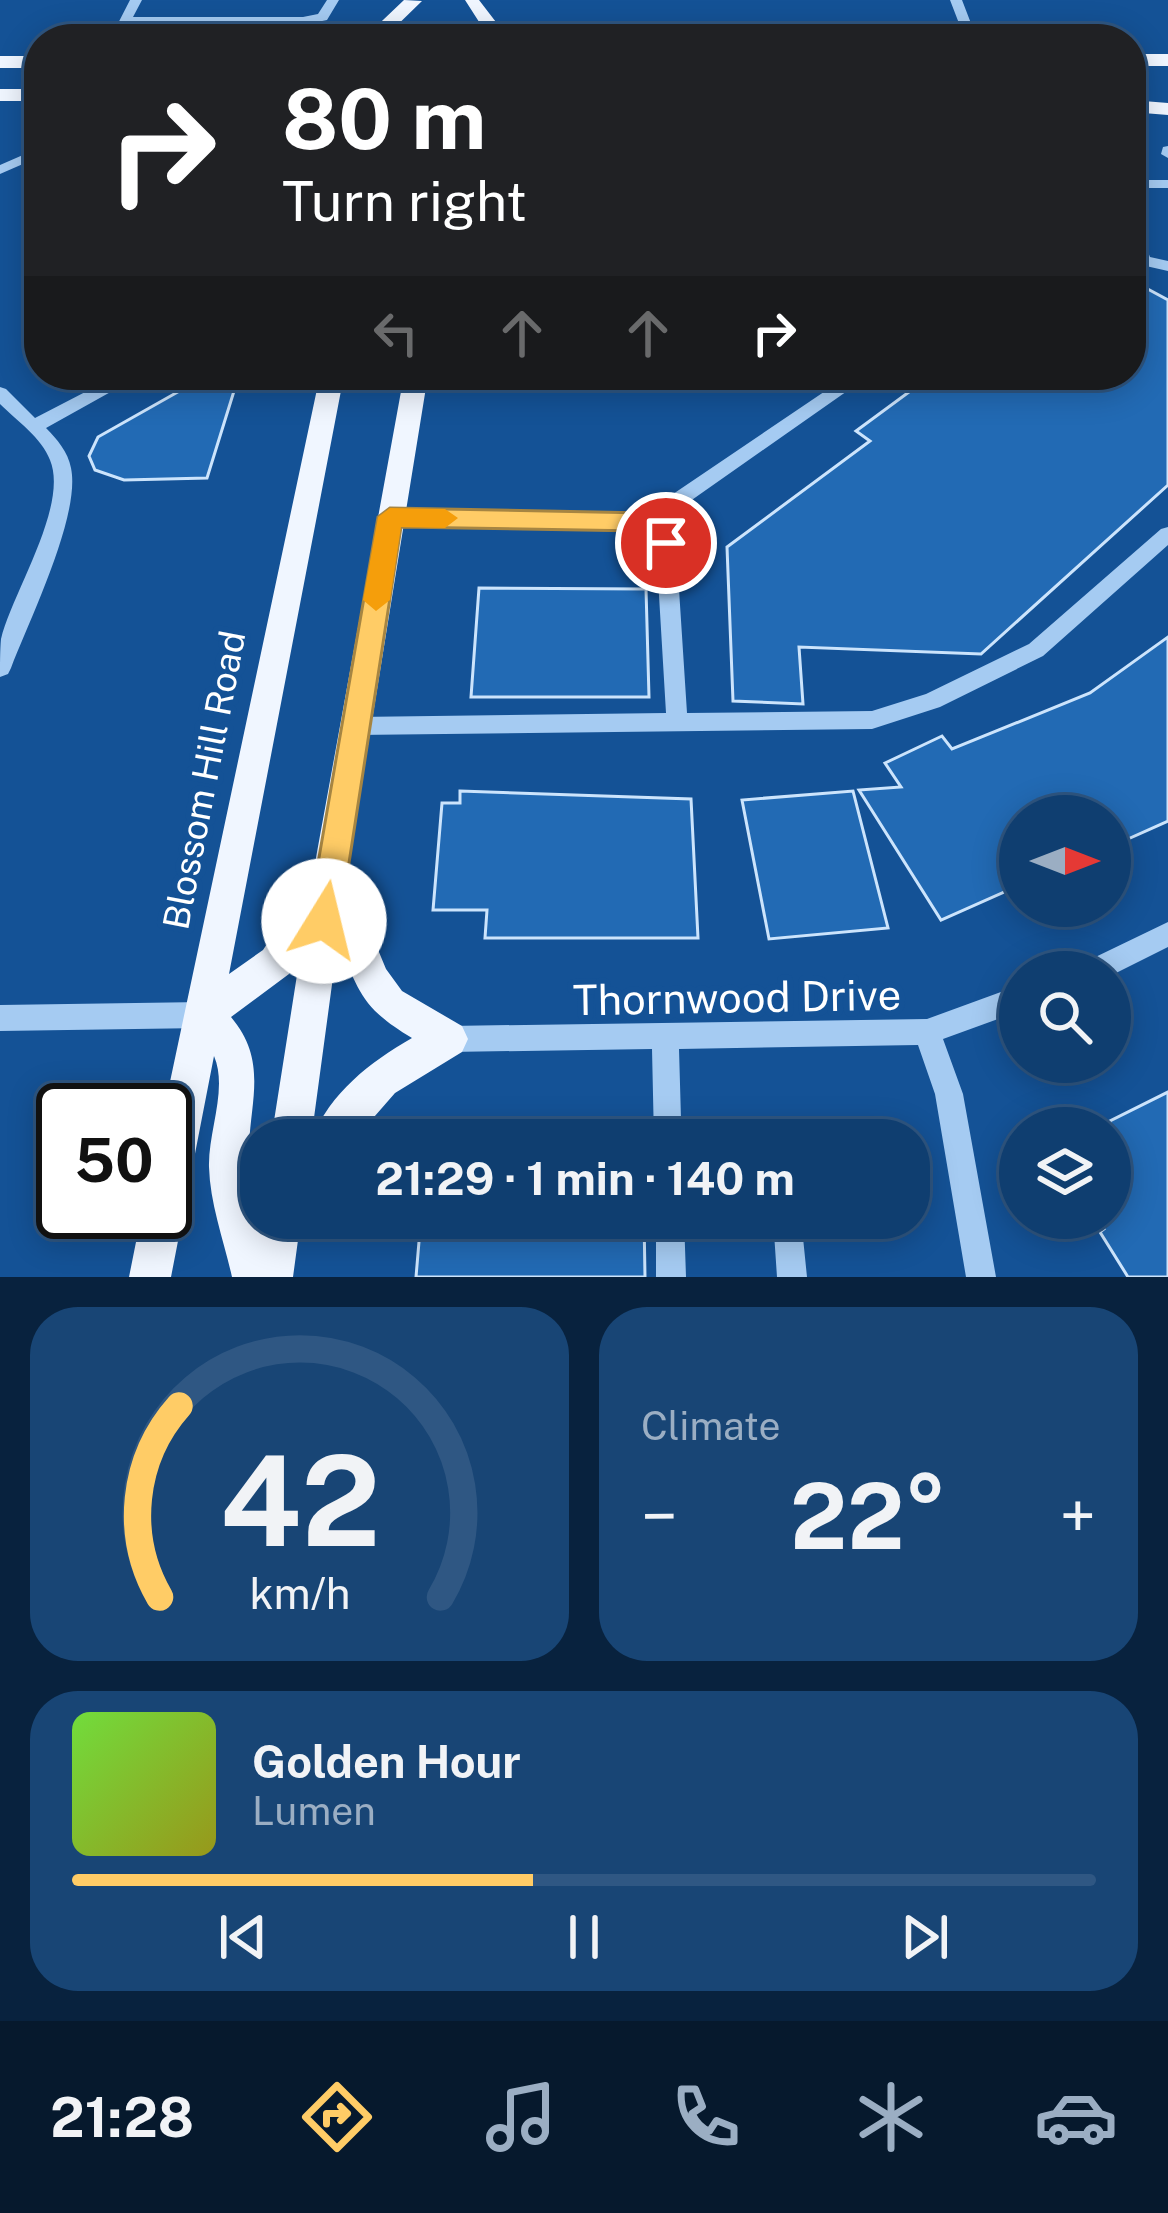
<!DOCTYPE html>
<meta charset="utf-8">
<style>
body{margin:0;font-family:"Public Sans",sans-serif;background:#184575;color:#f1f3f6;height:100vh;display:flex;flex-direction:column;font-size:45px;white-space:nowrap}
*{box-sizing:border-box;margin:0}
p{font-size:39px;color:#9baec3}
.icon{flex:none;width:66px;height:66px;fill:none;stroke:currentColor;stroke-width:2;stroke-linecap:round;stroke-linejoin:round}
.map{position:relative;height:1277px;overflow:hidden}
.side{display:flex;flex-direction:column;gap:30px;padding:30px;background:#08223e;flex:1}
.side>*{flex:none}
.hud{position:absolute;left:24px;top:24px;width:1122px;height:366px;border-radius:48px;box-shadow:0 6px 30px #0003,0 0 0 3px #2f5783;background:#202124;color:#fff;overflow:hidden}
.needle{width:78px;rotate:90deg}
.controls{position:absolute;left:999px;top:795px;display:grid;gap:24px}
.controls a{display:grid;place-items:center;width:132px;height:132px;border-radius:50%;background:#0f3e70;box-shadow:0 6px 30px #0003,0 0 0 3px #2f5783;font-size:60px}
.speed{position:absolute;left:36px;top:1083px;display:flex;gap:24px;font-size:60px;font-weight:700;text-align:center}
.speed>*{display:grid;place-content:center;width:156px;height:156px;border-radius:50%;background:#0f3e70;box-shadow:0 6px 30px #0003,0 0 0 3px #2f5783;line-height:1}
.speed .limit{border:6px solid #111;border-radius:18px;background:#fff;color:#111}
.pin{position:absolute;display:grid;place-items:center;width:102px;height:102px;color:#fff;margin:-51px;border:6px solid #fff;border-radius:50%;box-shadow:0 3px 12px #0007}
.me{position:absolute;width:132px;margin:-66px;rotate:9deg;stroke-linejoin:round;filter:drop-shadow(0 0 9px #0008)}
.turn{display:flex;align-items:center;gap:42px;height:252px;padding:0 60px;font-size:54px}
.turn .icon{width:156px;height:156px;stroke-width:2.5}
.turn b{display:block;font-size:84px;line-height:102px}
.lanes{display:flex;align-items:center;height:114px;padding:0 60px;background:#0003;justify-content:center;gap:60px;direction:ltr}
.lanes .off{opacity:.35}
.big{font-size:90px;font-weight:700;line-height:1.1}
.side .card{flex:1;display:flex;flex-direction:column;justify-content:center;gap:18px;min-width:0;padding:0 42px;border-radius:48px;background:#184575}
.side .dial{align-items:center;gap:0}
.dial svg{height:312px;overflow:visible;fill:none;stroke:#2f5783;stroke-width:7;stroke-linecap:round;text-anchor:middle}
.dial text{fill:#f1f3f6;stroke:none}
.song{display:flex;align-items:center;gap:36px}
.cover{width:144px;height:144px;border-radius:18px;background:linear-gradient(135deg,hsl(100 70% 55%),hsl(60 70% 35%))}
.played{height:12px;border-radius:6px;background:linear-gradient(90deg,#fc6 45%,#2f5783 45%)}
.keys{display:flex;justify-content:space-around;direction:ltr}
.heat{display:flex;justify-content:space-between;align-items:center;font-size:66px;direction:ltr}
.side .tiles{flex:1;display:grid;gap:30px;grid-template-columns:1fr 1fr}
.card:last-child{grid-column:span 2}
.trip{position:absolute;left:240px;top:1119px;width:690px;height:120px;border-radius:48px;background:#0f3e70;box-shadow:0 6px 30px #0003,0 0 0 3px #2f5783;font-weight:700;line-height:120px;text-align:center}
.menu{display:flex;height:192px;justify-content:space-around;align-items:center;background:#06192d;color:#9baec3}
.menu .icon{width:84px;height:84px}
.menu .active{color:#fc6}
.menu b{font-size:54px;color:#f1f3f6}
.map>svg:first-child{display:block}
.building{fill:#226ab4;stroke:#cce4fc;stroke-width:3}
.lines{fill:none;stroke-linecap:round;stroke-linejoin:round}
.path{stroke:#a5cbf2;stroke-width:4.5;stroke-dasharray:4.5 6;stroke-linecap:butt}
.minor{fill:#a5cbf2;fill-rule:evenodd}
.major{fill:#f0f6ff;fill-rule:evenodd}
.route{fill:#fc6;stroke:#a68542;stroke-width:3}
.slow{fill:#f59e0b}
.labels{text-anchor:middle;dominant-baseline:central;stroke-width:12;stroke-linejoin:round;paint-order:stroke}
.street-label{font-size:36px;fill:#fff;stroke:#145296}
.near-street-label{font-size:42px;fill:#fff;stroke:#145296}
</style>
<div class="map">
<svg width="1168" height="1277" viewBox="0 0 1168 1277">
<rect width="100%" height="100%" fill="#145296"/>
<path class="building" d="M1131,280l37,20v185l-187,169 -182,-7 4,57 -70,-3 -6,-154 143,-106 -14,-10 76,-56h199z
M188,375h51l-32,103 -83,2 -29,-10 -6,-14 9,-19 85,-48z
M479,588l167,1 3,108h-178z
M1168,637v184l-58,26v-31h-90v69l-79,35 -82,-130 42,-3 -16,-24 57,-27 10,13 138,-56z
M460,791l231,8 7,139h-213l2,-28h-54l9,-107h18z
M853,791l35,137 -119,11 -27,-139z
M1168,1092v185h-40l-28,-45 4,-3 -7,-11h13v-97z
M421,1218h223l1,59h-229z"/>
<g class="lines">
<path class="path" d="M521,35l26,-13"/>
<path class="minor" d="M130,0h12l-9,17h170l15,-3 9,-14h12l-12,20 -24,5h-173l-8,14h-12z
M950,0h12l15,39h-12z
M1168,146v12l-7,-4 2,-7z
M39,148v9l-39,17v-9z
M1131,180h37v8h-37z
M1131,224l8,5 11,28 18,4v10l-31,-7 -6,-14z
M118,375h23l-95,53c11,11 22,24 25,40 10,47 -42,153 -60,200l-3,6 -8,3c0,-12 0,-27 1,-38 11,-46 68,-133 49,-179 -8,-22 -34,-40 -50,-56v-17l6,2 29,29z
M849,375h21l-211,148 17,20 11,170 185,-2 54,-17 103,-50 132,-115 7,-2v18l-125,111 -103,51 -68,22 -516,6 -8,-2 -3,-7 3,-7 8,-2 310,-4 -10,-168 -15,-16 -251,-5 -10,-7 10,-7 252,5z
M1168,922v25l-58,29v-4h-31l4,-9z
M1020,985v26l-77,28 20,55 33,183h-30l-31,-183 -17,-49 -239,4 2,70 31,1 24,10 4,10h-86l-2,-91 -203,3 -9,-4 -4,-9 4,-9 9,-4 478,-7z
M203,1002l9,4 4,9 -4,9 -9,4 -203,3v-26z
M656,1218h28l2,59h-30z
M773,1218h28l6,59h-30z"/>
<path class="major" d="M404,0l18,1 -39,38h-20z
M465,0h14l30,39h-19z
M1131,54h37v12h-37z
M0,56h39v12h-39z
M0,89h39v12h-39z
M1131,100l37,3v12l-37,-3z
M320,375h24l-115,599 34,-24 50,-76 91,-499h24l-81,500 39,94 16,22 60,35 6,13 -6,13 -67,41 -41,47h-43c20,-48 58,-77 101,-102 -50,-30 -53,-45 -74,-98l-27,200h-40l29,-184 -11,18 -58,43c35,42 21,78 18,127 -1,26 4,51 10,76l2,-6v4h40l-8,59h-61c-8,-36 -22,-73 -23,-110 -1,-36 19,-78 5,-111l-43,221h-42l13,-65h23l-1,-102z"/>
</g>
<path class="route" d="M390,508l256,5 9,2 24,28 -13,10 -26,-22 -239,-4 -61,394 -5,11 -11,4 -12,-4 -4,-11 70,-404z"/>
<path class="slow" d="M390,508l55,1 13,9 -13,10 -44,-1 -11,73 -14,11 -13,-11 15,-83z"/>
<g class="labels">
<g class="street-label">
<text transform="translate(204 780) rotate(-79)">Blossom Hill Road</text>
</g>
<g class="near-street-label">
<text transform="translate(737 997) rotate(-1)">Thornwood Drive</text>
</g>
</g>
</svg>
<div class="controls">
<a><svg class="needle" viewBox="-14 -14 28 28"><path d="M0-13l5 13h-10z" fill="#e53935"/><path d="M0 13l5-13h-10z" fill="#9baec3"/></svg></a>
<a><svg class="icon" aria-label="search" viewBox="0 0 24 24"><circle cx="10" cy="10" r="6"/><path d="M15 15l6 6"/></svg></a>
<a><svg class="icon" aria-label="layers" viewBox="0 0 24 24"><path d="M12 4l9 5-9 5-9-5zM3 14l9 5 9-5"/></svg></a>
</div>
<div class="speed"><div class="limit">50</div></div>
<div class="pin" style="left:666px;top:543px;background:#d93025"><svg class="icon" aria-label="arrive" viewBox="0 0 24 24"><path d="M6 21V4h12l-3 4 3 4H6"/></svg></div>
<svg class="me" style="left:324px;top:921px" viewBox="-20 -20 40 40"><circle r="19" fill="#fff"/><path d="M0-13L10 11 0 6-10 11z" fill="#fc6"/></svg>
<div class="trip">21:29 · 1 min · 140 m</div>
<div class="hud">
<div class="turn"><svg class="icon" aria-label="right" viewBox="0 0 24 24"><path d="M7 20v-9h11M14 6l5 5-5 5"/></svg><div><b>80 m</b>Turn right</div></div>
<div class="lanes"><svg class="icon off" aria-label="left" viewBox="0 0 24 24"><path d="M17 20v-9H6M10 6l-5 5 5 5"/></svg><svg class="icon off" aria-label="ahead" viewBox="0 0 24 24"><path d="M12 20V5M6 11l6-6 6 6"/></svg><svg class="icon off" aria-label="ahead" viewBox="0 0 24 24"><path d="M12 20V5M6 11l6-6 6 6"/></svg><svg class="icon" aria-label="right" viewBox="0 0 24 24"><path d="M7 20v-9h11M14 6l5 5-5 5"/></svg></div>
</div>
</div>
<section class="side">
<div class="tiles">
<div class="card dial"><svg viewBox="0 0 100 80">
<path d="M14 69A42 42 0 1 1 86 69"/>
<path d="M14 69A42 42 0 0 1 19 20" stroke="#fc6"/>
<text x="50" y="56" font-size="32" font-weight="700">42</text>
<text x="50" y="72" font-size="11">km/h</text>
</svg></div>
<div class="card"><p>Climate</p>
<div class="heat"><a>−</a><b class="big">22°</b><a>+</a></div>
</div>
<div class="card">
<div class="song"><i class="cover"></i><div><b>Golden Hour</b><p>Lumen</p></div></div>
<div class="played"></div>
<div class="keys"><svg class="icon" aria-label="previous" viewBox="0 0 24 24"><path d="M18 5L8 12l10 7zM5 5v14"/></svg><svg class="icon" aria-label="pause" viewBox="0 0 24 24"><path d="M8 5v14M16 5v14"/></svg><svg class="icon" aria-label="next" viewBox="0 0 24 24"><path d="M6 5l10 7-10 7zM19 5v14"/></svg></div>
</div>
</div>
</section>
<nav class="menu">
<b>21:28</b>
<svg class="icon active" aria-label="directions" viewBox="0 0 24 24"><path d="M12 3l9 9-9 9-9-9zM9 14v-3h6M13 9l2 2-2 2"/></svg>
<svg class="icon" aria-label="music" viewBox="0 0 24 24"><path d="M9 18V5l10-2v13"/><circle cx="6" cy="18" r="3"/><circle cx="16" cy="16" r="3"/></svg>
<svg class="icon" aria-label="phone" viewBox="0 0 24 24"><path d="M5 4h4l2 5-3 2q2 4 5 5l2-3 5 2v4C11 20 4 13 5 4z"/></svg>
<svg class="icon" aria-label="climate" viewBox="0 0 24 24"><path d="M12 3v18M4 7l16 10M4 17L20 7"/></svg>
<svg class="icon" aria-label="car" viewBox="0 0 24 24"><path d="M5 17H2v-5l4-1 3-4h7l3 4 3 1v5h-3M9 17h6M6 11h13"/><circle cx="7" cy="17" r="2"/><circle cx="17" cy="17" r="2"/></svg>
</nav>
